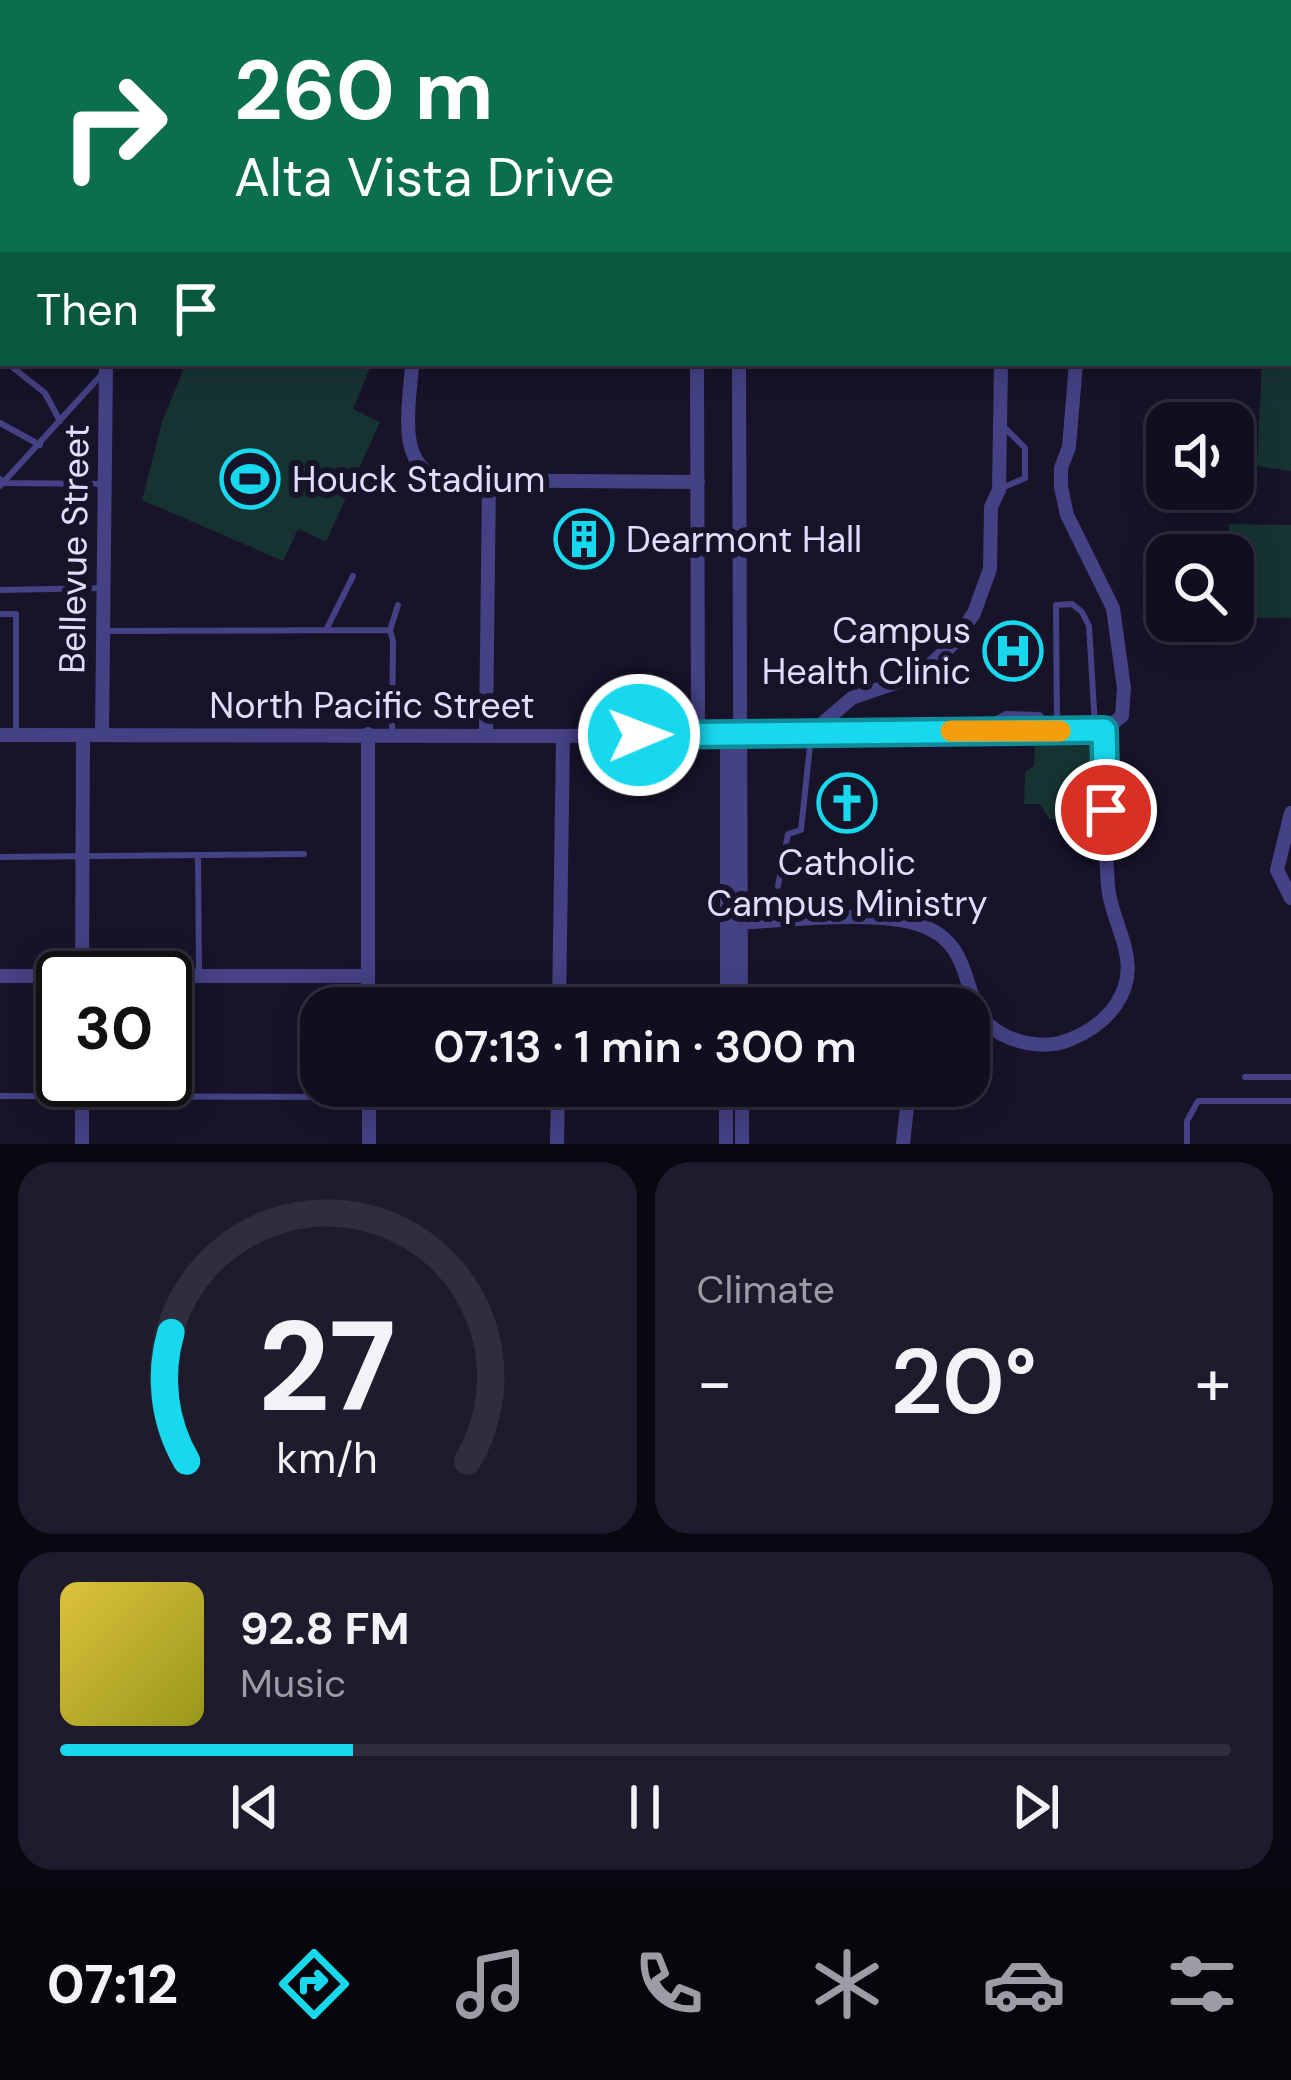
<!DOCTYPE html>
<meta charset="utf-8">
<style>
body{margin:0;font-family:"DM Sans",sans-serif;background:#1e1c2c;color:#f1f3f6;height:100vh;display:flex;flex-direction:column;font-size:45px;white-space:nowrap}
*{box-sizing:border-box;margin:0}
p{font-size:39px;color:#9c9ca4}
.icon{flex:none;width:66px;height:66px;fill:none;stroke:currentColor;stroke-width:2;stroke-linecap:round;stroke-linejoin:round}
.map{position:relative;height:1144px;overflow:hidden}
.details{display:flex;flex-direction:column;gap:18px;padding:18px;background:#090811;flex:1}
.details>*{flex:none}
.top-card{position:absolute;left:0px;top:0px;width:1293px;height:366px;box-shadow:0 6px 30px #0003,0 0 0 3px #302e3d;background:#0b6e4f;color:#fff;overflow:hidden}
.controls{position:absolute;left:1146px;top:402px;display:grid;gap:24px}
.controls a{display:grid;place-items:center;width:108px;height:108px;border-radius:24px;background:#110e1f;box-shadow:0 6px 30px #0003,0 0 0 3px #302e3d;font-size:60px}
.speed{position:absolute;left:36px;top:951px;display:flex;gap:24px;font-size:60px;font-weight:700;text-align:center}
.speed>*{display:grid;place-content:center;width:156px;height:156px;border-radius:50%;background:#110e1f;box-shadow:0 6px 30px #0003,0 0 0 3px #302e3d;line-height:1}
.speed .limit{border:6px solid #111;border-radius:18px;background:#fff;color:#111}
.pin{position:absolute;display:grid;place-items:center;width:102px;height:102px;color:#fff;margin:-51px;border:6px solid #fff;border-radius:50%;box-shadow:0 3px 12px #0007}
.me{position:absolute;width:132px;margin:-66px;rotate:89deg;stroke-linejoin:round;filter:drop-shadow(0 0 9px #0008)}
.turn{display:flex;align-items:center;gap:42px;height:252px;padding:0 36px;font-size:54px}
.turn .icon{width:156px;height:156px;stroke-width:2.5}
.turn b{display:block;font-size:84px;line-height:102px}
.then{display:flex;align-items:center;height:114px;padding:0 36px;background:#0003;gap:24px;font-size:45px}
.big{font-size:90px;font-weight:600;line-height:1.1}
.details .tile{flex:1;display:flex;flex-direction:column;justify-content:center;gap:18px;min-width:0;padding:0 42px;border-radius:36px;background:#1e1c2c}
.details .dial{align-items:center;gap:0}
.dial svg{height:312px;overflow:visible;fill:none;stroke:#302e3d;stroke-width:7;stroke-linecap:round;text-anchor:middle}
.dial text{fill:#f1f3f6;stroke:none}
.song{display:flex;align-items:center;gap:36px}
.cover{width:144px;height:144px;border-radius:18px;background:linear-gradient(135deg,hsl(50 70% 55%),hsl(60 70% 35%))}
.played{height:12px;border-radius:6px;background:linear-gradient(90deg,#18d8ee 25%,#302e3d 25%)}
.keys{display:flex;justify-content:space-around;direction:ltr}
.heat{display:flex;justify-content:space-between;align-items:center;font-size:66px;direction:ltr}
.details .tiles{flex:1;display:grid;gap:18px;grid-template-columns:1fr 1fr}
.tile:last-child{grid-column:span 2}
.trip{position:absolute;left:300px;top:987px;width:690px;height:120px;border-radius:36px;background:#110e1f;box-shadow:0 6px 30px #0003,0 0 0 3px #302e3d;font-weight:600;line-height:120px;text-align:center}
.dock{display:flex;height:192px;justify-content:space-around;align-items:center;background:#07060c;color:#9c9ca4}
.dock .icon{width:84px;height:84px}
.dock .current{color:#18d8ee}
.dock b{font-size:54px;color:#f1f3f6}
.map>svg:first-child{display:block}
.green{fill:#163332}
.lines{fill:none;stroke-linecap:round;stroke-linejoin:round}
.service{stroke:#444184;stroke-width:6}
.minor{stroke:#444184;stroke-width:14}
.secondary{stroke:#7f7bf5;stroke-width:18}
.route-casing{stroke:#108c9b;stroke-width:30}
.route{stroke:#18d8ee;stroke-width:21}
.slow{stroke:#f59e0b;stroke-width:21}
.labels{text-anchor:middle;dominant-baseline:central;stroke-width:12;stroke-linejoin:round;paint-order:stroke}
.poi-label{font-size:36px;fill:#e1ddfd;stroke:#171329;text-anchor:start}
.street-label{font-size:36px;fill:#e1ddfd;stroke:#171329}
</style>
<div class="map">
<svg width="1291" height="1144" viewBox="0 0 1291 1144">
<rect width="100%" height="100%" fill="#171329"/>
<path class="green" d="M1291,348v123l-34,-5 5,-103h28z
M186,363h186l-19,46 27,13 -54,120 -28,-13 -15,32 -141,-61 20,-78z
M1229,524l62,1v93l-58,-1z
M1035,746h60l1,73h-47l-9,-15h-16l1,-32 9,-6z"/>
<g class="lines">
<path class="service" d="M0,173l3,-3
M0,186l3,3
M1290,211h1
M0,229l3,3
M0,357l3,2
M7,363l38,30 15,28
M0,423l40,22
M1002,425l23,23v30l-23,10
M0,479l6,4 97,1
M0,486l103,-113
M0,590l104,-2
M0,614h16v118
M326,630l27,-54
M390,630l8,-25
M103,631l287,-1 3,11 -1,93
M992,728l1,-7 13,-7 34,1 5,12
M1057,729l-1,-124 16,-1 10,8 7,14 6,100
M198,855l1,121
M0,857l304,-3
M778,886l10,-52 13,-4 10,-94
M1245,1077h46
M0,1096l365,1
M1187,1144v-23l11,-20h93"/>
<path class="minor" d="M957,0l1,3
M1246,0v3
M740,3v-3
M1290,127h1
M0,132h3
M1290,337h1
M412,363c-1,32 -16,93 19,111 7,4 21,4 29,6l238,2
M697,363l1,371
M739,363l2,645
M1076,363l-7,84 -8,21v19l6,28 46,93 11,80 -2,28 -18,14
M811,733l41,-35 67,-23 35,-32 20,-30 16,-44 1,-62 8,-17 2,-127
M368,734v274
M0,735l563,1 541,-6
M102,735l4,-372
M486,735l3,-256
M1291,813l-14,57 14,28
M727,923c51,-1 147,-14 193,2 57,19 40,76 70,101 20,17 54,24 79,14 38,-15 68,-48 56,-92 -5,-21 -15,-39 -17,-62 -4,-51 -3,-104 -4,-156
M0,976h368
M82,978l1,-243
M559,1008l4,-272
M727,1008v-275
M969,1033l16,-11
M82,1080v64
M369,1086v58
M742,1086v58
M557,1144l1,-58
M726,1144v-58
M903,1144l4,-37 9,-21"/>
<path class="secondary" d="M237,3l1,-3
M0,334l3,-3"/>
</g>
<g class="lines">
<g class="route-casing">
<path id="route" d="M639,735l465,-5 2,80"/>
</g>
<use href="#route" class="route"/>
<path class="slow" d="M951,731h109"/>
</g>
<defs>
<g id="stadium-ring" transform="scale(3)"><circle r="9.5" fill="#171329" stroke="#18d8ee" stroke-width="1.5"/><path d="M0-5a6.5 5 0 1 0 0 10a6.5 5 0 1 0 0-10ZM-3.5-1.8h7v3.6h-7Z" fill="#18d8ee"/></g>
<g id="building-ring" transform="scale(3)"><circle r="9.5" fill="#171329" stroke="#18d8ee" stroke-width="1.5"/><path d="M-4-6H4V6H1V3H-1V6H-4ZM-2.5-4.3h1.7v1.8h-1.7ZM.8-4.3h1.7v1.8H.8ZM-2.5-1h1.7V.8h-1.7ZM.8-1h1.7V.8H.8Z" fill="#18d8ee"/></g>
<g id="hospital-ring" transform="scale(3)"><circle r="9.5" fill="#171329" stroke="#18d8ee" stroke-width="1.5"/><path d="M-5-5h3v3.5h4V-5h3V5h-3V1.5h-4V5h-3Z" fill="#18d8ee"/></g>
<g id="church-ring" transform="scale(3)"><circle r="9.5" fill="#171329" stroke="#18d8ee" stroke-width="1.5"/><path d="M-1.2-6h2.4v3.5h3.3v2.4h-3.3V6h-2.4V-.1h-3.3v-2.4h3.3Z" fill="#18d8ee"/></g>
</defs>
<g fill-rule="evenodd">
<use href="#stadium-ring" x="250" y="479"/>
<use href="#building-ring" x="584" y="539"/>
<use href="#hospital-ring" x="1013" y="651"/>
<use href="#church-ring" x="847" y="803"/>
</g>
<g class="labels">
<g class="poi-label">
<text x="292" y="479">Houck Stadium</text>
<text x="626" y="539">Dearmont Hall</text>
<text x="971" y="630" text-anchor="end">Campus<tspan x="971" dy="41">Health Clinic</tspan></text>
<text x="847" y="862" text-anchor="middle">Catholic<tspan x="847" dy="41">Campus Ministry</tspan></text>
</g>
<g class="street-label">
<text transform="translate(74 549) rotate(-89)">Bellevue Street</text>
<text x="372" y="705">North Pacific Street</text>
</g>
</g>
</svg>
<div class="controls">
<a><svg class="icon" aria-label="sound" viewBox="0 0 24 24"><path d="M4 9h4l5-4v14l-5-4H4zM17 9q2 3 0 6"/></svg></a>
<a><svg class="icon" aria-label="search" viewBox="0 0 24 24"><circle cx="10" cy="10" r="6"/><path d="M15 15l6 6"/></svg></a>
</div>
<div class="speed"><div class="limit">30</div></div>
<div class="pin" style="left:1106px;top:810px;background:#d93025"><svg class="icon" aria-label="arrive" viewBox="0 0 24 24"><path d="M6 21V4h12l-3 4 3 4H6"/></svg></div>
<svg class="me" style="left:639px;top:735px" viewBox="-20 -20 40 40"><circle r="17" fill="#18d8ee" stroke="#fff" stroke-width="3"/><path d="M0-11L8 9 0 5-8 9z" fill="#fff"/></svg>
<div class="trip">07:13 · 1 min · 300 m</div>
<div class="top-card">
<div class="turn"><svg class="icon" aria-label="right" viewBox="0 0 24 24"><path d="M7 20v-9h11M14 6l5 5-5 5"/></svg><div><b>260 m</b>Alta Vista Drive</div></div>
<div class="then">Then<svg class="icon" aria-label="arrive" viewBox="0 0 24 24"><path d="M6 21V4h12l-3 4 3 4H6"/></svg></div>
</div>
</div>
<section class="details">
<div class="tiles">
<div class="tile dial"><svg viewBox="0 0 100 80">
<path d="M14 69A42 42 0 1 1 86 69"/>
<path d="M14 69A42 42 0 0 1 10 36" stroke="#18d8ee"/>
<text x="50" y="56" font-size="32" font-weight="700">27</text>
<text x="50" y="72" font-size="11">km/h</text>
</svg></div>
<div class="tile"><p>Climate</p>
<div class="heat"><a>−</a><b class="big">20°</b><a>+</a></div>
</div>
<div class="tile">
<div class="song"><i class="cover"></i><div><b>92.8 FM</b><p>Music</p></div></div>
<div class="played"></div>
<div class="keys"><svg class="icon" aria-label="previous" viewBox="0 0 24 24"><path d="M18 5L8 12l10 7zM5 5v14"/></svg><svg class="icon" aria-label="pause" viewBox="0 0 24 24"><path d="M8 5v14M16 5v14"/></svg><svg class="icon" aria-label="next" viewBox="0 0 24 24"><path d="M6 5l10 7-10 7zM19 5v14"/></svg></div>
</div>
</div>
</section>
<nav class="dock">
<b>07:12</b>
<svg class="icon current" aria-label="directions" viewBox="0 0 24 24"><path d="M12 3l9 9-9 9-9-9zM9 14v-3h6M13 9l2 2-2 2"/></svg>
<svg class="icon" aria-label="music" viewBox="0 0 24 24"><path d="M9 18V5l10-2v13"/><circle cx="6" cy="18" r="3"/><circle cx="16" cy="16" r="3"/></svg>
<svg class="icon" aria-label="phone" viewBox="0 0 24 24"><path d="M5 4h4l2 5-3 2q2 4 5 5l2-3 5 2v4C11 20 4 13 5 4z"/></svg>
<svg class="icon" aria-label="climate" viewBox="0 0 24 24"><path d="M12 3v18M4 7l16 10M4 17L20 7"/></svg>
<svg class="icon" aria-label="car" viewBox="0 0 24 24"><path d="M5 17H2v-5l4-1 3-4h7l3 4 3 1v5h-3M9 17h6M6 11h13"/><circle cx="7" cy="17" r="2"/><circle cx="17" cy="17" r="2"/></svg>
<svg class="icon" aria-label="filters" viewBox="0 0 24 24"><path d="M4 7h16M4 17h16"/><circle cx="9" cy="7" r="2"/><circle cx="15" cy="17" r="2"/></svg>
</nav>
